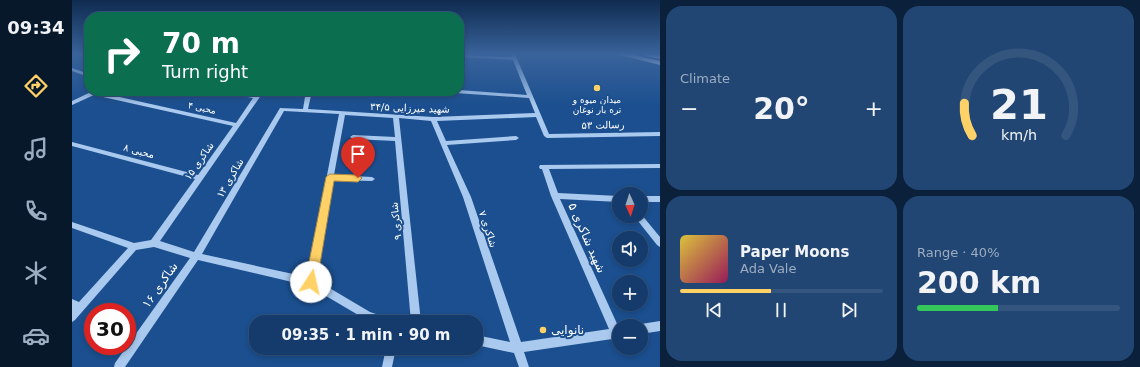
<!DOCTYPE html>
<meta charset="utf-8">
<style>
body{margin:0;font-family:"DejaVu Sans",Vazirmatn,sans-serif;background:#214673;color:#f1f3f6;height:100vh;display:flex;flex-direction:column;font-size:15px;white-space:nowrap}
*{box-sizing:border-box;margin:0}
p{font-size:13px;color:#9dadc1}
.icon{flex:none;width:22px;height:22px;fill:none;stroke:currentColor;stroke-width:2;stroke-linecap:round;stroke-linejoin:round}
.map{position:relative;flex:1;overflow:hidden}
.side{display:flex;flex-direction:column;gap:6px;padding:6px;background:#0b203b;width:480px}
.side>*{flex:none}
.guide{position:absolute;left:12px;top:12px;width:380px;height:84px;border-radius:16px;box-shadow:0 2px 6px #0003,0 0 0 1px #33557e;background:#0b6e4f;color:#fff;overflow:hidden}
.needle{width:26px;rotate:177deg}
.fabs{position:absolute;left:540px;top:187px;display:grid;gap:8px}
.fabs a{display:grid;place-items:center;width:36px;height:36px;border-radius:50%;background:#143b6b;box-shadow:0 2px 6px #0003,0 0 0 1px #33557e;font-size:20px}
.speed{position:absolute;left:12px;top:303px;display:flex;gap:8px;font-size:20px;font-weight:700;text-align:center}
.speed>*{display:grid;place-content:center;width:52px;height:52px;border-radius:50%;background:#143b6b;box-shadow:0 2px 6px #0003,0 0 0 1px #33557e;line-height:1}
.speed .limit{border:6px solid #d22;background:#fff;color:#111}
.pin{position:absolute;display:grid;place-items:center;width:34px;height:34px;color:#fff;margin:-41px -17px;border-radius:50% 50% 50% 0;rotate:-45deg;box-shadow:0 0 4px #0007}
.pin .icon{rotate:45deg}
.me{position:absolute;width:44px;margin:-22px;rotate:10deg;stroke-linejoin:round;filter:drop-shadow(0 0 3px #0008)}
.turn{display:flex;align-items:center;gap:14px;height:84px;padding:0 12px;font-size:18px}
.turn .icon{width:52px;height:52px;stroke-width:2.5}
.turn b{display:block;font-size:28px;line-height:34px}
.big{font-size:30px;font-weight:700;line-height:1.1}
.side .card{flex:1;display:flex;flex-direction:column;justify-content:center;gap:6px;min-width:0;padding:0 14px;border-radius:16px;background:#214673}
.side .dial{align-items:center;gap:0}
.dial svg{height:104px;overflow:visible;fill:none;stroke:#33557e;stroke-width:7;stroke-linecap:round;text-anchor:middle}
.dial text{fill:#f1f3f6;stroke:none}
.song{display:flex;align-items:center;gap:12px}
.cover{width:48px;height:48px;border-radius:6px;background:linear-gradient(135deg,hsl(50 70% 55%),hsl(330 70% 35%))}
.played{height:4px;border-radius:2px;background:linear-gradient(90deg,#ffd166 45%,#33557e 45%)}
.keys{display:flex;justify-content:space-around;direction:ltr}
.heat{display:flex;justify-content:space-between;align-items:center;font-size:22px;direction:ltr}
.charge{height:6px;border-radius:3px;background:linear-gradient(90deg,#34c759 40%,#33557e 0)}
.side .tiles{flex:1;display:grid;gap:6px;grid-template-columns:repeat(2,1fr)}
.trip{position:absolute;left:177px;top:315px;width:234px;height:40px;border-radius:16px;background:#143b6b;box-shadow:0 2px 6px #0003,0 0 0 1px #33557e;font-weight:700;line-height:40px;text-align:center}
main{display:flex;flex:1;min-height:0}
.dock{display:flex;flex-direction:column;width:72px;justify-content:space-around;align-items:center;background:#08182b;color:#9dadc1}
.dock .icon{width:28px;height:28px}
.dock .on{color:#ffd166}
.dock b{font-size:18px;color:#f1f3f6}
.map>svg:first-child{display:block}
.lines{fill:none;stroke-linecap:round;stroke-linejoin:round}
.minor{fill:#a9c9ee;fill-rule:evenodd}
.major{fill:#f0f6ff;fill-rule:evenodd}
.highway{fill:#fff;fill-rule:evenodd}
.route{fill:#ffd166;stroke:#a68842}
.poi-dot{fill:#ffd166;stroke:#1b4f8f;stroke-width:1.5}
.labels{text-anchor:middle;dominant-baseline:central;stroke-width:4;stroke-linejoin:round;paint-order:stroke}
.far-poi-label{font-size:9px;fill:#fff;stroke:#1b4f8f}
.far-street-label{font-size:9px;fill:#fff;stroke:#1b4f8f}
.street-label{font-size:10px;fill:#fff;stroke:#1b4f8f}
.near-street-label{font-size:12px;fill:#fff;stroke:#1b4f8f}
.near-poi-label{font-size:12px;fill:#fff;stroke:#1b4f8f;text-anchor:start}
</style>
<main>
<nav class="dock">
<b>09:34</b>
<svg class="icon on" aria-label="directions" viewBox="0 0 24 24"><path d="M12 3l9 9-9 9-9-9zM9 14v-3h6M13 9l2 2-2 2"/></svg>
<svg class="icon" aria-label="music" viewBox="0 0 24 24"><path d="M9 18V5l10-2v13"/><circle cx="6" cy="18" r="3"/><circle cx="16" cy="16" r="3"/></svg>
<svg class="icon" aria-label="phone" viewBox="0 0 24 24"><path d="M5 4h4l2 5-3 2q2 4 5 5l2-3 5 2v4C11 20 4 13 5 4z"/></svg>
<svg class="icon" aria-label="climate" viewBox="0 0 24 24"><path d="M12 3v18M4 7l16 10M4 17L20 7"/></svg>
<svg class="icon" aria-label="car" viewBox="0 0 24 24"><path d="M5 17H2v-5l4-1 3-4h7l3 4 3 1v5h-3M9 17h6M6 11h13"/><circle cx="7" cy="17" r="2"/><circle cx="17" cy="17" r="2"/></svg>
</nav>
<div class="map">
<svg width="588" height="367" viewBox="0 0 588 367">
<rect width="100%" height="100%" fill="#1b4f8f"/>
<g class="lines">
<path class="minor" d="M439,54h4l34,80 111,-2v4l-113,2 -3,-2 -8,-19 -99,4 9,20 70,-5 3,2 -3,2 -69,5 24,52 50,145 88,-13 -58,-133 -9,-27h-2l-1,-2 1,-2 120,-1v4l-111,1 9,24 61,3v6l-59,-3 59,129v10l-95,14 5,15h-10l-5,-14 -38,-8v-10l34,7 -47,-145 -32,-76 -32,-3 22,204h-10l-16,-181 -42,-2 -3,-2 3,-2 42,2 -2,-19 -48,-3 -11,60 38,2 3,2 -3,2 -39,-1 -17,100 54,32 21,7 2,3h-21l-7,-3 -56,-33 -111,-26 -73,107h-11l1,-4 75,-105 -36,-11 -18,3 -61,70 -3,2v-23l7,3 49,-54 -56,-20v-6l62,21 17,-3 44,-61 -123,-33v-4l126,33 35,-49 -139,-31 -22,10v-4l21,-10h4v1l139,31 17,-25 -30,-5 -3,-2h12l23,4 3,-4h6l-104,150 34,11 86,-144 23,1 3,-18h6l-4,18 125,8 102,-4 -6,-15 -74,-5 -3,-2h7v-1l68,5 -14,-35 -54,-3v-2l53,2zM212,111l55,3 -32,163 -105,-23z
M0,68l17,6v3l-17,-6z
M569,196h19v6h-19z
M569,214l19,23v10l-3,-2 -23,-29h7z
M588,321v10l-19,3v-8h-4l4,-2z
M314,348h10l-4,19h-10z"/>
<path class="major" d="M544,54h13l31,7v4z"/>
<path class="highway" d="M573,54l15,1v4l-14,-3z"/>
</g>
<linearGradient id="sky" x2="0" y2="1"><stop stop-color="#0f2b4f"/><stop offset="0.51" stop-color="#39639b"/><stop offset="1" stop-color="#39639b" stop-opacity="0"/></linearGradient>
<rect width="588" height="106" fill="url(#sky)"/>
<path class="route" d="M258,174l28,1 4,3 -4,4 -24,-1 -17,101 -2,4 -4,2 -4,-2 -2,-4 21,-105z"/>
<g class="poi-dot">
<circle cx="525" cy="88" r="4"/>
<circle cx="471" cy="330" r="4"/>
</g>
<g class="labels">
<g class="far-poi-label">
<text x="525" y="100">میدان میوه و<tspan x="525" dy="10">تره بار نوغان</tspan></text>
</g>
<g class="far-street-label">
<text transform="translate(130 108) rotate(12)">محبی ۴</text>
</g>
<g class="street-label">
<text transform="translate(338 108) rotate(2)">شهید میرزایی ۳۴/۵</text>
<text transform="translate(531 125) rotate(-1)">رسالت ۵۳</text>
<text transform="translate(67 151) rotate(15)">محبی ۸</text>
<text transform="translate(127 161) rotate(-55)">شاکری ۱۵</text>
<text transform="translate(158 178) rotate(-60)">شاکری ۱۳</text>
<text transform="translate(324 221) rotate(-96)">شاکری ۹</text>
<text transform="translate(416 229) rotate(72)">شاکری ۷</text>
</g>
<g class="near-street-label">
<text transform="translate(515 238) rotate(66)">شهید شاکری ۵</text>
<text transform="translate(88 285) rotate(-55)">شاکری ۱۶</text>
</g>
<g class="near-poi-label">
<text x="479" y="330">نانوایی</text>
</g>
</g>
</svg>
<div class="fabs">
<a><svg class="needle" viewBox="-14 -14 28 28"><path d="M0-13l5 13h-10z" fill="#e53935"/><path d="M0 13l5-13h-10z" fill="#9dadc1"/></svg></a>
<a><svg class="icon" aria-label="sound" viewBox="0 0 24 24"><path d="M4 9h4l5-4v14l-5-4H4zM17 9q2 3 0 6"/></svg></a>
<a>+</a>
<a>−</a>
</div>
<div class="speed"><div class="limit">30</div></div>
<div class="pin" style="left:286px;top:178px;background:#d93025"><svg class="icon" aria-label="arrive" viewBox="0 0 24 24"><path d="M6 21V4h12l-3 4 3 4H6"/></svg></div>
<svg class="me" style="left:239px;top:282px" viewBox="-20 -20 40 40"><circle r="19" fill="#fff"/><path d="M0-13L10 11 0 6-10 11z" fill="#ffd166"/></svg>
<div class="trip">09:35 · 1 min · 90 m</div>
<div class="guide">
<div class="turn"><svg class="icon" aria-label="right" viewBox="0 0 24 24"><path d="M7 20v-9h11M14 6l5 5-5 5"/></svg><div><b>70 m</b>Turn right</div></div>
</div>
</div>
<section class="side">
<div class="tiles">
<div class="card"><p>Climate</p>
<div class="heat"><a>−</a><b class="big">20°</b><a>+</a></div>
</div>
<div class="card dial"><svg viewBox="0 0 100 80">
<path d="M14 69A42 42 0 1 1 86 69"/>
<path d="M14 69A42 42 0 0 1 8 44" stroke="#ffd166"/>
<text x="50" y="56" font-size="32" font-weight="700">21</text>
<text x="50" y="72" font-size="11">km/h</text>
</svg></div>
<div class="card">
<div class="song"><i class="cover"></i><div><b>Paper Moons</b><p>Ada Vale</p></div></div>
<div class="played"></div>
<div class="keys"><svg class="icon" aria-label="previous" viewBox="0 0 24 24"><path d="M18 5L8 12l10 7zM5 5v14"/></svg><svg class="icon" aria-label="pause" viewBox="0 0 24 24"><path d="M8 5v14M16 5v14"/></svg><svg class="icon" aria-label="next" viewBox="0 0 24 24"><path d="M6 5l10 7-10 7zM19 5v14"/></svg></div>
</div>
<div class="card"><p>Range · 40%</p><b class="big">200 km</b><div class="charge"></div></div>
</div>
</section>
</main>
